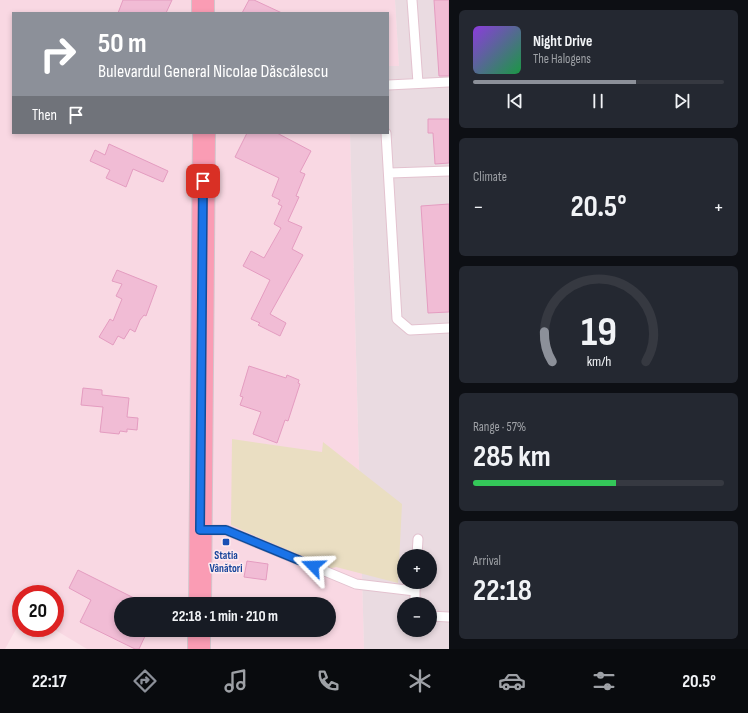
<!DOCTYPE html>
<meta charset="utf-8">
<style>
body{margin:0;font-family:"Sofia Sans Condensed",sans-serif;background:#242831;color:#f1f3f6;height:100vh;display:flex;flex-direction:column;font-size:15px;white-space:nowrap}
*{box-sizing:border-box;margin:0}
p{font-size:13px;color:#9ea1a6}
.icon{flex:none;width:22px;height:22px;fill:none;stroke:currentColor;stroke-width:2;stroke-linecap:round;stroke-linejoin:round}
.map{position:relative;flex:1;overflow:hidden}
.details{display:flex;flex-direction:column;gap:10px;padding:10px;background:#0d0f14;width:299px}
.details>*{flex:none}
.guide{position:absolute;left:12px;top:12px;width:377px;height:122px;border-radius:0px;box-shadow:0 2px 6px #0003;background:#8c9099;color:#fff;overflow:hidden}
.tools{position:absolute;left:397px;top:549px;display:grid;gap:8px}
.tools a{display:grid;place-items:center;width:40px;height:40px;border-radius:50%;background:#171b24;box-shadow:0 2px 6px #0003;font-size:20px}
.speed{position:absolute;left:12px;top:585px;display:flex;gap:8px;font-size:20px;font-weight:700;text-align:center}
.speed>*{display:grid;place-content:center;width:52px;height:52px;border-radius:50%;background:#171b24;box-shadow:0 2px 6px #0003;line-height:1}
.speed .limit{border:6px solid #d22;background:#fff;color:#111}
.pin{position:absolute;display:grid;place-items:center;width:34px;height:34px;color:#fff;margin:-17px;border-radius:8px;box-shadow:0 2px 6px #0006}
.me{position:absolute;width:44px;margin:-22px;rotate:292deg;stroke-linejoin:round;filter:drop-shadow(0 0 3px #0008)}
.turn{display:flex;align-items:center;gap:14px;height:84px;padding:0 20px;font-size:18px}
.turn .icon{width:52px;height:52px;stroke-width:2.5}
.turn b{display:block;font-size:28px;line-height:34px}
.then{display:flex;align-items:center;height:38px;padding:0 20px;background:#0003;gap:8px;font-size:15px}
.big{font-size:30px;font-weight:700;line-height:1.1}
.details .widget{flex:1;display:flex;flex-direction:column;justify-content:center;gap:6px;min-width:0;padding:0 14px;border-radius:6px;background:#242831}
.details .dial{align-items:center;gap:0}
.dial svg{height:104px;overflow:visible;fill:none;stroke:#363941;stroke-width:7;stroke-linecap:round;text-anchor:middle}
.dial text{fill:#f1f3f6;stroke:none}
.song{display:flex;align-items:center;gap:12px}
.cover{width:48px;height:48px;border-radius:6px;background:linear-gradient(135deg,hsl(270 70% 55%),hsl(140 70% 35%))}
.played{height:4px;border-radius:2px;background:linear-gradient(90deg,#8c9099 65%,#363941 65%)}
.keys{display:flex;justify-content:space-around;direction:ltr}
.heat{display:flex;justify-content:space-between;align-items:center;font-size:22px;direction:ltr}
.charge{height:6px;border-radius:3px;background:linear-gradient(90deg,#34c759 57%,#363941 0)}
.trip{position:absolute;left:114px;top:597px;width:222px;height:40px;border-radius:20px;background:#171b24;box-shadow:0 2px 6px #0003;font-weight:700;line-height:40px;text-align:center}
.menu{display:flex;height:64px;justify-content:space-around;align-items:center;background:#090b0e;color:#9ea1a6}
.menu .icon{width:28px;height:28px}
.menu .active{color:#8c9099}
.menu b{font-size:18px;color:#f1f3f6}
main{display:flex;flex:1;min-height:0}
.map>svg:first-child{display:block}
.residential{fill:#f9d8e3;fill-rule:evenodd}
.industrial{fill:#eadbe1;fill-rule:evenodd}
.green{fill:#eadec2}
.building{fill:#f1bcd5;stroke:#e49cc0}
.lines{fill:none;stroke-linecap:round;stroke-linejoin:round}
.service-casing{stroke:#e3c2cf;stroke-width:11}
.primary-casing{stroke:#d3c5cc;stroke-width:24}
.service{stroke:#fff;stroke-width:9}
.primary{stroke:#fa9cb4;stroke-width:22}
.route-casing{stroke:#114b97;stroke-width:10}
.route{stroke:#1a73e8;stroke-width:7}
.transit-dot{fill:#1a4fb4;stroke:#ffeaf0;stroke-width:1.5}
.labels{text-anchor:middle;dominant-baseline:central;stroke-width:3;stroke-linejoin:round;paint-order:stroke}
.transit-label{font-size:11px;font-weight:bold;fill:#164399;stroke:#ffeaf0}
</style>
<main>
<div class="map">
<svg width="449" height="649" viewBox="0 0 449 649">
<rect width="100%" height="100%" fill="#fce4ea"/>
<path class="residential" d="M0,0h395l4,66h-11v-53h-375v120h337l14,516h-277l-35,-21h3v-34h-34v26l-16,29h-5zM121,604h208v26h-208z"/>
<path class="industrial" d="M395,0h54v649h-85l-14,-516h38v-67h11zM404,556h26v26h-26zM404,604h26v26h-26z"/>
<path class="green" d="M232,439l90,13 1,-10 79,62 -4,79 -62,-16 -7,2 -98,-44z"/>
<path class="building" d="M123,0h49l-6,13h-48z
M249,0h5l28,13h-40z
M434,0h15v76h-10z
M428,119h21v44l-14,1 -2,-31h-5z
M247,133h30l34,18 -11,21 5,2 -9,22 3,1 -11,24 14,6 -10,22 11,6 -33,59 16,9 -6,13 -22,-11 2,-2 -9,-4 19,-39 -27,-14 8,-15 13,7 17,-30 -7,-4 8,-18 -4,-2 2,-4 -8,-4 7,-18 -44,-21z
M109,144l59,27 -5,11 -30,-13 -7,18 -20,-9 4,-8 -20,-9 5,-11 10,5z
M449,204v108l-21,1 -7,-107z
M117,270l40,16 -11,30 -2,-1 -4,5 -5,12 -5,-3 -6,10 -6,-3 -5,9 -14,-8 11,-18 3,2 9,-22 -6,-3 6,-12 -10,-3z
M249,366l37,12 1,-3 12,5 -1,3 2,1 -12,37 -3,-1 -8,23 -24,-9 8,-22 -21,-7 3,-8 -3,-1z
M83,388l19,2v5l27,3 -2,19 11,1 -1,12 -10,-1v3l-7,-1 -1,3 -19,-2 3,-25 -22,-2z
M247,561l21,3 -2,16 -22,-3z
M78,570l68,34h-25v26h16l9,4 -7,15h-4l-55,-27 11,-22 -22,-12z"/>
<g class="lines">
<g class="service-casing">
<path id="service" d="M412,0l6,83
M388,85l61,-3
M386,133l11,186 13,11 39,-2
M390,173l59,-2
M200,530h26l130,54 59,7 1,-9
M417,556l1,-17
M415,604v-13
M430,616l19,1"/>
</g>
<g class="primary-casing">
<path id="primary" d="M203,0v13
M200,604l4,-471
M199,649v-19"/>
</g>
<use href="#service" class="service"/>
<use href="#primary" class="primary"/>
</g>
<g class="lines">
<g class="route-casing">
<path id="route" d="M203,181l-3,349h26l87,36"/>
</g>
<use href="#route" class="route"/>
</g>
<rect class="transit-dot" x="222" y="538" width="8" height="8" rx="2"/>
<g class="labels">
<g class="transit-label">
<text x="226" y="555">Statia<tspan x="226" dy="13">Vânători</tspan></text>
</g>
</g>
</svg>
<div class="tools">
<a>+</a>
<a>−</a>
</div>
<div class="speed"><div class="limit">20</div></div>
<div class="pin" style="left:203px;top:181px;background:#d93025"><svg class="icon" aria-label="arrive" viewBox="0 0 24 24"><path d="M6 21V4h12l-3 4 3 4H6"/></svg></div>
<svg class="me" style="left:313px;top:566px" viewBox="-20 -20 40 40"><path d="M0-17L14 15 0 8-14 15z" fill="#1a73e8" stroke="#fff" stroke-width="4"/></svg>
<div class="trip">22:18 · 1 min · 210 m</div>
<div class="guide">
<div class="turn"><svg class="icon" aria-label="right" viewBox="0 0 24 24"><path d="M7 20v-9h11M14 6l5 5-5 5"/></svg><div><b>50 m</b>Bulevardul General Nicolae Dăscălescu</div></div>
<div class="then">Then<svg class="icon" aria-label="arrive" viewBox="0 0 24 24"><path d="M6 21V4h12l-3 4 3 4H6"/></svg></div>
</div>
</div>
<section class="details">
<div class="widget">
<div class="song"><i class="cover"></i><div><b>Night Drive</b><p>The Halogens</p></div></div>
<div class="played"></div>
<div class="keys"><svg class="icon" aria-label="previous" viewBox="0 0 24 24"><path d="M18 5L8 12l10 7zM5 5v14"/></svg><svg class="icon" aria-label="pause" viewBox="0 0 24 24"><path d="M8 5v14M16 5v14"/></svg><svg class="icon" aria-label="next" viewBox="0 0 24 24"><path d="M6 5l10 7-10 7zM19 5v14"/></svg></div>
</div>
<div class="widget"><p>Climate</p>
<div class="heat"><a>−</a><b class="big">20.5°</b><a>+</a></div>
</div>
<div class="widget dial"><svg viewBox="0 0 100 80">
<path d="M14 69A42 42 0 1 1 86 69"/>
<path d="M14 69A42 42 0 0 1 8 46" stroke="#8c9099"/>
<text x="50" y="56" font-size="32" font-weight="700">19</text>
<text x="50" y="72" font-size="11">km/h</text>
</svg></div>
<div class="widget"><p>Range · 57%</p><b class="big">285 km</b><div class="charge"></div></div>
<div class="widget"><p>Arrival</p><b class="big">22:18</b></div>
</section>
</main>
<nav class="menu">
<b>22:17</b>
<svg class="icon active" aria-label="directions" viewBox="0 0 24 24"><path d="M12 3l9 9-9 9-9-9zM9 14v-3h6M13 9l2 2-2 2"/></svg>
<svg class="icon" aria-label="music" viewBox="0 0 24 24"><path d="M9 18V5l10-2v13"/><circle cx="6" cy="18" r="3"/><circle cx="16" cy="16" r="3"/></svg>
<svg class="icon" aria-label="phone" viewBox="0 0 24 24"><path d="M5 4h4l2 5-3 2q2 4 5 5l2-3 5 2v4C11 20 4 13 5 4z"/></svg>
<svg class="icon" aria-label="climate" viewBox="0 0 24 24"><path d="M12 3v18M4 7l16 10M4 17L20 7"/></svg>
<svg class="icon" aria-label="car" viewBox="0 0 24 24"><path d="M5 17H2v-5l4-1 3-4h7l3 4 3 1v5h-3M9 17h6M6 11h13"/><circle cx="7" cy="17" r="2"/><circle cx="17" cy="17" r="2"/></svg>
<svg class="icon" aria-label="filters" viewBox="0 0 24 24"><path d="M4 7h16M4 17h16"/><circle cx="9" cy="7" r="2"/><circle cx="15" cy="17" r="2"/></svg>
<b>20.5°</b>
</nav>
